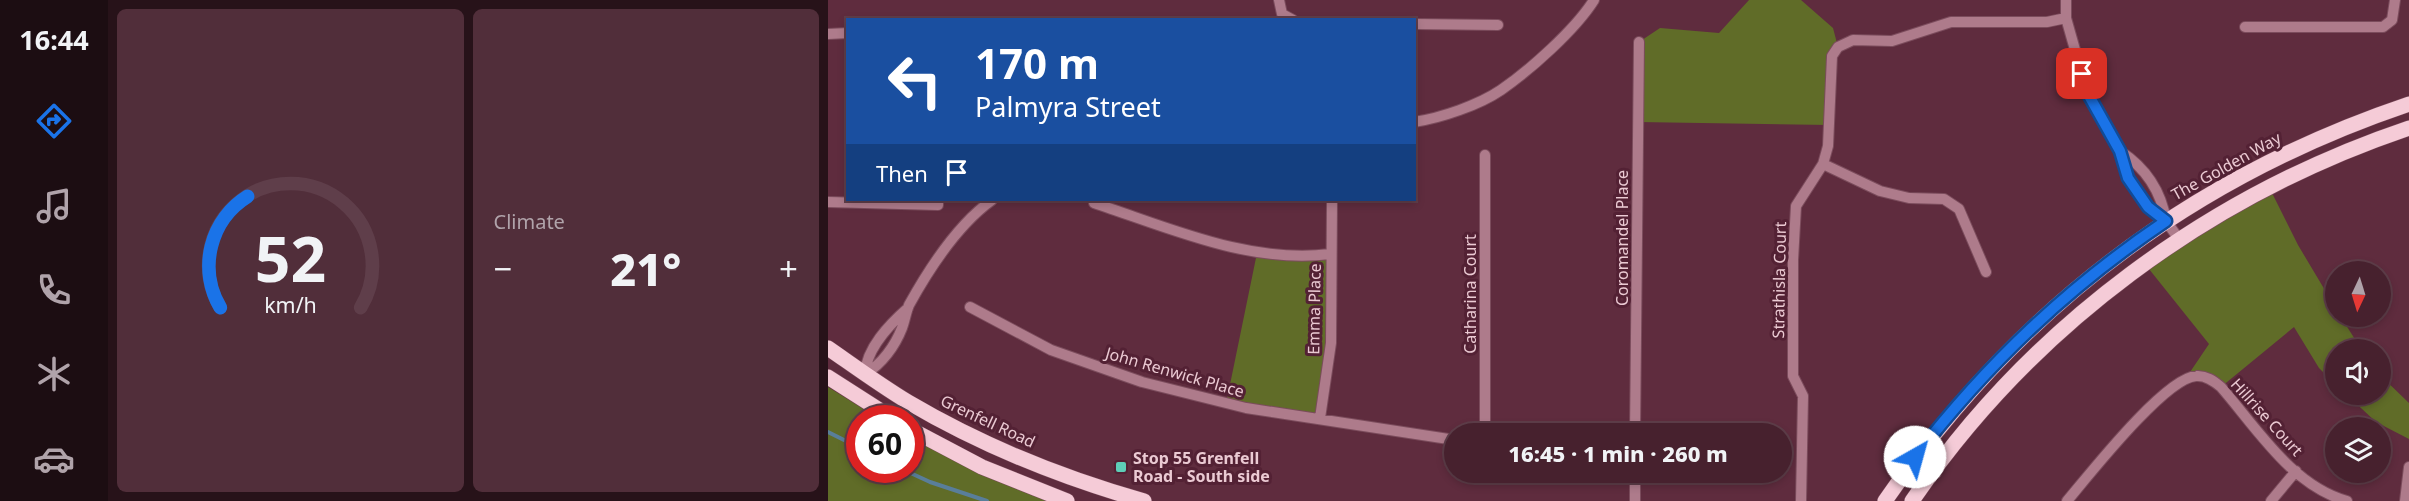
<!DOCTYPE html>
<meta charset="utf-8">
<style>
body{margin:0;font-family:"Noto Sans",sans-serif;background:#512e3a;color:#f1f3f6;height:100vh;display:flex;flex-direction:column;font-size:22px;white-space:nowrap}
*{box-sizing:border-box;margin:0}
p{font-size:20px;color:#b0a3aa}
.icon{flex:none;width:33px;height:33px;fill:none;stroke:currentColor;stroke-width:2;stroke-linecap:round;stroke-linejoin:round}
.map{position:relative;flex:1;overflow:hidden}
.panel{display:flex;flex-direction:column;gap:9px;padding:9px;background:#271219;width:720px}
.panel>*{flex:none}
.hud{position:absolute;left:18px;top:18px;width:570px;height:183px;border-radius:0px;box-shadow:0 3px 9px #0003,0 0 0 2px #5f3e4a;background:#1a4fa0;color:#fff;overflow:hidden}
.needle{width:39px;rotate:184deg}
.fabs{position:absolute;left:1497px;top:261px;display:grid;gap:12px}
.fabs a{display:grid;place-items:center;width:66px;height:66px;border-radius:50%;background:#47212e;box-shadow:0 3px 9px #0003,0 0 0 2px #5f3e4a;font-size:30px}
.speed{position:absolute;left:18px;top:405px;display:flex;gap:12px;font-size:30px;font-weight:700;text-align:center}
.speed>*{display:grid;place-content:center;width:78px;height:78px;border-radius:50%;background:#47212e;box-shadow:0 3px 9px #0003,0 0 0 2px #5f3e4a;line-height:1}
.speed .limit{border:9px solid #d22;background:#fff;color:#111}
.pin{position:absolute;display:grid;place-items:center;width:51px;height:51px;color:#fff;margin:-26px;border-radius:12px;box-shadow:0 3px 9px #0006}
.me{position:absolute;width:66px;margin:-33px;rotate:38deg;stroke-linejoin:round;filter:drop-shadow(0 0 4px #0008)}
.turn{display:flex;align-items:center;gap:21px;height:126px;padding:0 30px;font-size:27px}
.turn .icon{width:78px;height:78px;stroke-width:2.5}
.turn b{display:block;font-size:42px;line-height:51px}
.then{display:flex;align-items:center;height:57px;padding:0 30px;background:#0003;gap:12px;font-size:22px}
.big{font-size:45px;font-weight:800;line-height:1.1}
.panel .card{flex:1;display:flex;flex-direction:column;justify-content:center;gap:9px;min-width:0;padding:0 21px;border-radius:9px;background:#512e3a}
.panel .dial{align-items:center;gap:0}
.dial svg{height:156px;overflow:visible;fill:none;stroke:#5f3e4a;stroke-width:7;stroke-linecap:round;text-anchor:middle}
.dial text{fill:#f1f3f6;stroke:none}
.heat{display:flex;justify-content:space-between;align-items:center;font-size:33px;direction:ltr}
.panel .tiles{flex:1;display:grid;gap:9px;grid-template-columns:repeat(2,1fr)}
.trip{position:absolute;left:616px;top:423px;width:348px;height:60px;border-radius:30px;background:#47212e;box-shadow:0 3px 9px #0003,0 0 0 2px #5f3e4a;font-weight:800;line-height:60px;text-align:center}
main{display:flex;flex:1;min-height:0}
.tab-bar{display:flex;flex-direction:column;width:108px;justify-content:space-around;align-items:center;background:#1c0d12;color:#b0a3aa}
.tab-bar .icon{width:42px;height:42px}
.tab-bar .on{color:#1a73e8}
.tab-bar b{font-size:27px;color:#f1f3f6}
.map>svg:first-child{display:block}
.green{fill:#606c28}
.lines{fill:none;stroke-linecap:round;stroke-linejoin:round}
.stream{stroke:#597e9a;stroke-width:4}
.minor-casing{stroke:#7b4c5c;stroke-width:12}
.major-casing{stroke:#7b4c5c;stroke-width:16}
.minor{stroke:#ae7b8b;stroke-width:10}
.major{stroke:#f5cbd7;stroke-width:15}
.route-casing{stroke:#114b97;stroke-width:15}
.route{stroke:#1a73e8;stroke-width:10}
.poi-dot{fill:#5eceb8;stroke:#532134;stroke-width:2}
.labels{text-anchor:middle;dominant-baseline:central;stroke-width:6;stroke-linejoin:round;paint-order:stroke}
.street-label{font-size:16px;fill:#ebcad3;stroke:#532134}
.poi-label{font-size:16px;font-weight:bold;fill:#ebcad3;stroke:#532134;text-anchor:start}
</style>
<main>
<nav class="tab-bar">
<b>16:44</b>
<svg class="icon on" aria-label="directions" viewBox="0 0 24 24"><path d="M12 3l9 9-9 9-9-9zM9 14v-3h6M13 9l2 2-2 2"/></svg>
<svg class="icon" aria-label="music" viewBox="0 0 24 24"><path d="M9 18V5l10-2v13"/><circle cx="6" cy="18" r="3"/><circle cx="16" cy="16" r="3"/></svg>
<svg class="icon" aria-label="phone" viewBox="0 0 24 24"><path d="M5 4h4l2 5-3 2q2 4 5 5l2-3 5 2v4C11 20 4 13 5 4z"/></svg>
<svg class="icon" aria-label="climate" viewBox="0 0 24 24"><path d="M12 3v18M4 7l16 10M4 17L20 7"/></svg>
<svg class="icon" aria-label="car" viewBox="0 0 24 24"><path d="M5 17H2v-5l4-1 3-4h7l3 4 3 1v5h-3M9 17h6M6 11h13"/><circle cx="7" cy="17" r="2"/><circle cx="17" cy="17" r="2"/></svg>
</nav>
<section class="panel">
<div class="tiles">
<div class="card dial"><svg viewBox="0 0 100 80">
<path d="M14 69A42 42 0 1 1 86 69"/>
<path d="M14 69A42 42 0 0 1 28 12" stroke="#1a73e8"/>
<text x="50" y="56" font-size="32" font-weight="700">52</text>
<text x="50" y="72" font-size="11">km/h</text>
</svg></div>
<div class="card"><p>Climate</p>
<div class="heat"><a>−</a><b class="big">21°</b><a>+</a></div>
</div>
</div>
</section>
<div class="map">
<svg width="1581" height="501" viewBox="0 0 1581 501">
<rect width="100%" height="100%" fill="#5f2c3e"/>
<path class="green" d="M921,0h52l32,28 5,19 -7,78 -193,-3 1,-80 21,-14 59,5z
M1441,187l29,58 37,62 1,9 5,1 20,32 -25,1 -1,34 -16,-16 -25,-41 -73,60 -9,-7 -26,-2 23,-34 -64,-80z
M429,253l73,1 1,89 -11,75 -94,-14z
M1553,376l28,27v36l-33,-17 -29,-27 33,-1z
M0,387l50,31h-18v52h50l1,-32 141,63h-224z"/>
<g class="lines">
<path class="stream" d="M0,432l32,16
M76,470l26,12 57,19"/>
<g class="minor-casing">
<path id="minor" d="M451,0l3,14 11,6
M1238,0v18l21,74 33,59 8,27 20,29 18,14 13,18
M586,24l84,1
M1417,27h138l9,-7 3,-20
M0,34l20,-1
M586,122c27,-4 65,-17 87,-32 29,-20 74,-60 93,-90
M1292,151c26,17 41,39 46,70
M995,164l57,27 29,7 35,1 15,10 27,63
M0,202l110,3v-5
M266,203c76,25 155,61 236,51
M142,307l81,43 91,32 104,26 209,32
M37,374c17,-10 30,-28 37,-46 3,-8 4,-16 7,-23 21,-38 48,-80 83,-105
M37,374c1,-26 25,-50 43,-66
M492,418l11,-75 1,-143
M657,434v-279
M807,434l4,-392
M807,501v-29
M973,501l2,-105 -10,-20v-116l3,-54 27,-42 5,-18 4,-90 6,-9 15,-7 39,1 59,-19h96l19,-4
M1239,501c22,-26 98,-123 129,-125 10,-1 18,5 25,11 35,40 71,99 126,114
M1443,501l25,-30
M1577,501l4,-34"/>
</g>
<g class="major-casing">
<path id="major" d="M0,348c26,18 52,37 80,54 73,43 155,76 236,99
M0,377l64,41
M82,429l72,38 85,34
M1057,501c131,-191 304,-323 524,-397
M1084,501c119,-175 298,-306 497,-373"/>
</g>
<use href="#minor" class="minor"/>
<use href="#major" class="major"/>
</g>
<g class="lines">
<g class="route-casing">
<path id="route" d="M1087,457c73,-94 153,-170 251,-236l-18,-14 -20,-29 -8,-27 -33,-59 -5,-18"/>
</g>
<use href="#route" class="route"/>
</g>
<rect class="poi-dot" x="287" y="461" width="12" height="12" rx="3"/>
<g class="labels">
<g class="street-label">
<text transform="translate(1398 166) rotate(-29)">The Golden Way</text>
<text transform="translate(794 238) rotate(-90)">Coromandel Place</text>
<text transform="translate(951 280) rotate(-89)">Strathisla Court</text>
<text transform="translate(642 294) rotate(-90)">Catharina Court</text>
<text transform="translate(486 309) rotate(-89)">Emma Place</text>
<text transform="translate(347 372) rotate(16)">John Renwick Place</text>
<text transform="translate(1439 417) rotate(48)">Hillrise Court</text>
<text transform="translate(160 421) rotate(25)">Grenfell Road</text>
</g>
<g class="poi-label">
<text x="305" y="458">Stop 55 Grenfell<tspan x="305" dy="18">Road - South side</tspan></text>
</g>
</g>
</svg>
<div class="fabs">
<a><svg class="needle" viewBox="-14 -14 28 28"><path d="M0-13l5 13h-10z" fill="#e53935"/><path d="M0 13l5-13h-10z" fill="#b0a3aa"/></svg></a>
<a><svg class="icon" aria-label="sound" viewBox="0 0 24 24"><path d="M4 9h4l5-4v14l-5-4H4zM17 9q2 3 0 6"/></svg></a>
<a><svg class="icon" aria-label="layers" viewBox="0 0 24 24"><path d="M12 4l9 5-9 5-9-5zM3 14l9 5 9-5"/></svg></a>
</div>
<div class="speed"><div class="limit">60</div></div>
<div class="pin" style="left:1254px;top:74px;background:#d93025"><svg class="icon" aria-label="arrive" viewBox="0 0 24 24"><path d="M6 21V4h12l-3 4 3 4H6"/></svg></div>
<svg class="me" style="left:1087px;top:457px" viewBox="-20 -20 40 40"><circle r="19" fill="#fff"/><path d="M0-13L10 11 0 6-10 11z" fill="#1a73e8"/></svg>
<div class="trip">16:45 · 1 min · 260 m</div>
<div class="hud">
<div class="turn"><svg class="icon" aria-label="left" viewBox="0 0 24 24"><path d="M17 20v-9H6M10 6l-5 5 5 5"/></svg><div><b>170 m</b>Palmyra Street</div></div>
<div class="then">Then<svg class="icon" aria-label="arrive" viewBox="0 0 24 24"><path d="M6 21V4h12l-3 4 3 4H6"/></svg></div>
</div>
</div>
</main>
